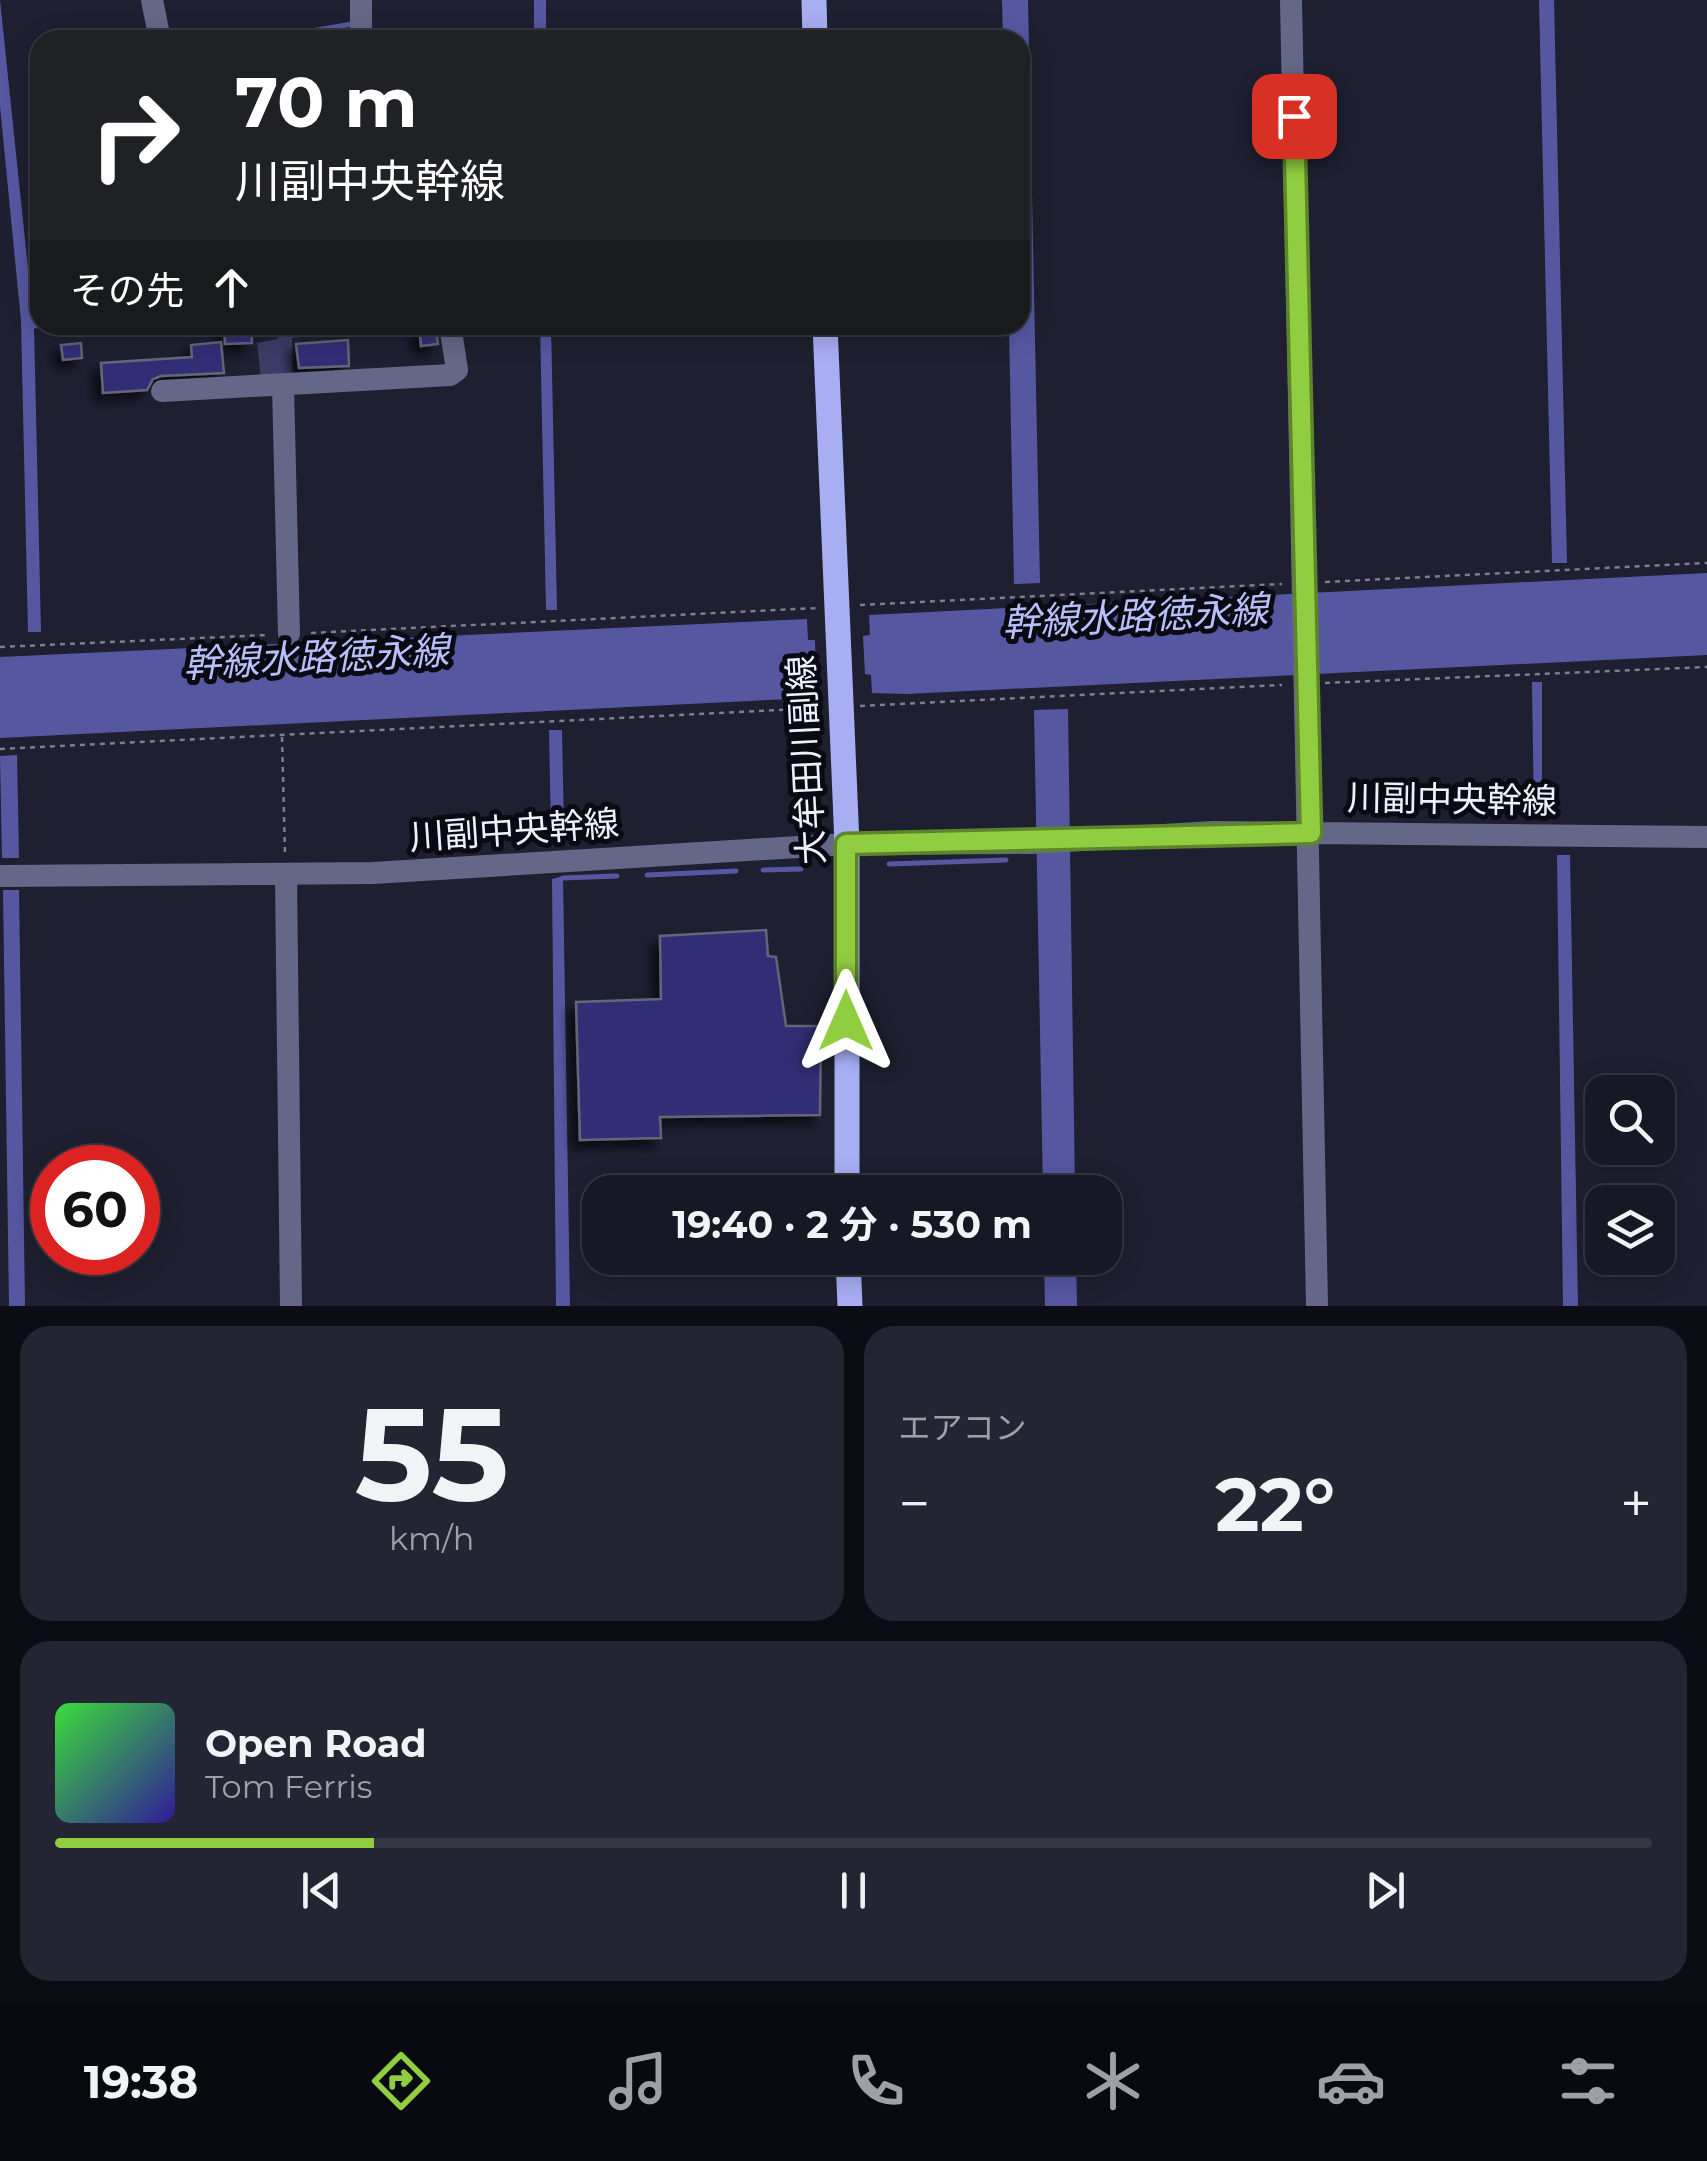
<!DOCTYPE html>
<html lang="ja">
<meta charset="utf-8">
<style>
body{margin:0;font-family:Montserrat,"Noto Sans JP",sans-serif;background:#232532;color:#f1f3f6;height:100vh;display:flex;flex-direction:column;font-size:38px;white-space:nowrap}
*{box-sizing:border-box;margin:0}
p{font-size:32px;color:#9ea0a7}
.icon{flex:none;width:55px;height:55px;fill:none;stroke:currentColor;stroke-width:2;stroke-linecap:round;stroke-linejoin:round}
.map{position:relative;height:1306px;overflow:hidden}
.sheet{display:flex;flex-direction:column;gap:20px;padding:20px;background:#0c0d14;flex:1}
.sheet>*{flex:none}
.banner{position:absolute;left:30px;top:30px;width:1000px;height:305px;border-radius:30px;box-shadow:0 5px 25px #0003,0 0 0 2px #353742;background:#202124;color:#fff;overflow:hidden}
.controls{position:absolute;left:1585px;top:1075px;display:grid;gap:20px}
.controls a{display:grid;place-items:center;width:90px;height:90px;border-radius:20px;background:#161825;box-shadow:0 5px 25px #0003,0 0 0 2px #353742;font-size:50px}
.speed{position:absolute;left:30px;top:1145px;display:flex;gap:20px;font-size:50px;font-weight:700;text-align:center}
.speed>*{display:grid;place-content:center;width:130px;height:130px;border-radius:50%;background:#161825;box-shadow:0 5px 25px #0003,0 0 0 2px #353742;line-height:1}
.speed .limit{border:15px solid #d22;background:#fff;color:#111}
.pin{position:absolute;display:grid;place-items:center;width:85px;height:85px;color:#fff;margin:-42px;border-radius:20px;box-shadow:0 5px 15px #0006}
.me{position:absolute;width:110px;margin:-55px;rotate:0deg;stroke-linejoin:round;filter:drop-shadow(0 0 8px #0008)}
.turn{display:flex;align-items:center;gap:35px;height:210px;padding:0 40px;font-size:45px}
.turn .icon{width:130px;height:130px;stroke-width:2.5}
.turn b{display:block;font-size:70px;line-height:85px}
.then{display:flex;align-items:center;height:95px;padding:0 40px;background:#0003;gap:20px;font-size:38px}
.big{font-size:75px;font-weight:700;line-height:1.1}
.sheet .card{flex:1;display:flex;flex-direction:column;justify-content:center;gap:15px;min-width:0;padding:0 35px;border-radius:30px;background:#232532}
.sheet .dial{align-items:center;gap:0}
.dial b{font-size:130px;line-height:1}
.song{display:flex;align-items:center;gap:30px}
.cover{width:120px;height:120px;border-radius:15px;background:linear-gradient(135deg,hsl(120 70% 55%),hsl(250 70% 35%))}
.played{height:10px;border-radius:5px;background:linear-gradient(90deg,#91cd40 20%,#353742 20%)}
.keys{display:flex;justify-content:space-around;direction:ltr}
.heat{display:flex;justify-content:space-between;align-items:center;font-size:55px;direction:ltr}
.sheet .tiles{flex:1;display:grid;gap:20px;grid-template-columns:1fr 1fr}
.card:last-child{grid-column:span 2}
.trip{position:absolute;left:582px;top:1175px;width:540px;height:100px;border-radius:30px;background:#161825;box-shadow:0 5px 25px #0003,0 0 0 2px #353742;font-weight:700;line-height:100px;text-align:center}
.tab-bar{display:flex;height:160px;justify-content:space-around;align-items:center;background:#090a0f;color:#9ea0a7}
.tab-bar .icon{width:70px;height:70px}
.tab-bar .active{color:#91cd40}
.tab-bar b{font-size:45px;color:#f1f3f6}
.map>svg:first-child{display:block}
.green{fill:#3b3d68}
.water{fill:#5558a1}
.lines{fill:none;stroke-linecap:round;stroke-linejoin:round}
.stream{stroke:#5558a1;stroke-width:5}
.building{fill:#312f74;stroke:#636579;stroke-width:2.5;filter:url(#shadow)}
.path{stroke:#7d7f8d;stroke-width:2.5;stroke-dasharray:5 5;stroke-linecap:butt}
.minor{stroke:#646788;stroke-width:22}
.major{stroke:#a7aef2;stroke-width:25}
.route-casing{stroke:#5e852a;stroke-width:25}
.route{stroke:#91cd40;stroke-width:18}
.labels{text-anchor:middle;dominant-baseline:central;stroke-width:10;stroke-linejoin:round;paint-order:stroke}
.street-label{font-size:35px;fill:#eef0fb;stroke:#0a0a12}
.water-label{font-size:38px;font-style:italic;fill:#b8bffd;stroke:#0a0a12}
</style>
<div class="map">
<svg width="1707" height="1306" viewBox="0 0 1707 1306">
<defs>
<filter id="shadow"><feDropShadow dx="-8" dy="8" stdDeviation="5" flood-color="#0009"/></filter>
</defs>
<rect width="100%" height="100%" fill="#1e2031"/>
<path class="green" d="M277,325h64v8l-49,5 1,43 -32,-2 -4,-36 21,-4z"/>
<path class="water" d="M0,0l34,326 7,306h-13l-7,-311 -21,-215z
M534,0h12v40h-12z
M1002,0h26l12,583 -26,1 -5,-259h11v-285h-17z
M1539,0h15l13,563h-15z
M540,325h11l6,285h-11z
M1707,573v82l-801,39 -34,-1 -1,-18 -6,-1 -2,-38 7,-1 -1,-20z
M807,619l1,21h7l1,39h-6v19l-810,40v-81z
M1532,682h10v136l-8,-1z
M1068,709l7,483h-32l-9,-482z
M549,730h13l2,100h-13z
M17,755l2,103h-17l-2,-102z
M1557,855h13l8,451h-15z
M563,876v2l7,428h-14l-4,-427z
M3,890h16l6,416h-16z
M1044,1258h32l1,48h-32z"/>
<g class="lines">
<path class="stream" d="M259,40l93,-16
M34,326l10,-1
M889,864l117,-4
M763,870l38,-1
M647,875l89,-4
M563,878l54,-2"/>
</g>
<path class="building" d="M224,325h27l1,18 -27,1z
M419,325h16l3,19 -17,2z
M348,340l1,26 -50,2 -3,-24z
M221,342l3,31 -63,3 -8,3 -6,11 -44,3 -2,-30 91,-6 -1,-12z
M81,343l1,15 -19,2 -2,-15z
M766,930l2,26 8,1 10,69h35l-1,89 -160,2 1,21 -81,2 -4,-138 85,-3 -1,-63z"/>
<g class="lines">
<path class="path" d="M1325,582l382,-19
M860,605l422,-21
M311,633l507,-25
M0,647l268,-12
M1325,683l382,-16
M860,706l422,-21
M282,737l3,117
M0,749l817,-41"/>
<path class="minor" d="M152,0l8,40
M1291,0l26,1306
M361,40v-40
M283,386l6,248
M162,391l288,-16 7,-5 -7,-45
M0,876l373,-3 474,-29 186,-1 180,-11 494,5
M286,876l5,430"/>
<path class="major" d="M814,0l1,40
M825,325l22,519v348
M848,1258l2,48"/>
</g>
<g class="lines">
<g class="route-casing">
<path id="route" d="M846,1021v-177l465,-11 -17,-717"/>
</g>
<use href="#route" class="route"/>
</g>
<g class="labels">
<g class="street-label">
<text transform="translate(806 760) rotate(-93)">大牟田川副線</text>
<text transform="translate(1452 799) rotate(1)">川副中央幹線</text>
<text transform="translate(514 830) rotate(-4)">川副中央幹線</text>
</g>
<g class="water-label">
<text transform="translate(1135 616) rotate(-3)">幹線水路徳永線</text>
<text transform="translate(316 657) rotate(-3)">幹線水路徳永線</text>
</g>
</g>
</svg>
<div class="controls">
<a><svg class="icon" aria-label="search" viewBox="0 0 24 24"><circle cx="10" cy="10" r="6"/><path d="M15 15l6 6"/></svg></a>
<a><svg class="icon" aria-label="layers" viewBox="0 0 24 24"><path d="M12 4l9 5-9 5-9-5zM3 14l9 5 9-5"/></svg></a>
</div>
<div class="speed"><div class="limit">60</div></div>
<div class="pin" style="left:1294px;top:116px;background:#d93025"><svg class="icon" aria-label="arrive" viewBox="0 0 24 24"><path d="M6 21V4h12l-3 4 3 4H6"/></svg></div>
<svg class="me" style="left:846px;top:1021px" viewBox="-20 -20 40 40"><path d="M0-17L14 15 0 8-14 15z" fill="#91cd40" stroke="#fff" stroke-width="4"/></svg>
<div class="trip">19:40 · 2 分 · 530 m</div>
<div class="banner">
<div class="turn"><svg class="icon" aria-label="right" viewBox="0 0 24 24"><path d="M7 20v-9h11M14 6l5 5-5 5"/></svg><div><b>70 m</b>川副中央幹線</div></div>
<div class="then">その先<svg class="icon" aria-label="ahead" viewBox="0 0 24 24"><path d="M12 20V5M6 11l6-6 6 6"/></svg></div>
</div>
</div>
<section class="sheet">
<div class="tiles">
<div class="card dial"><b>55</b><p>km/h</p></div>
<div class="card"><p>エアコン</p>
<div class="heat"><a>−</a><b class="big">22°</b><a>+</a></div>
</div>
<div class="card">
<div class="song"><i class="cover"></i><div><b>Open Road</b><p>Tom Ferris</p></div></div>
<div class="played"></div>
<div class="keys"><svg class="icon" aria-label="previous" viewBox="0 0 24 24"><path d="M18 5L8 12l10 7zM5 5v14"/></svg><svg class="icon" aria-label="pause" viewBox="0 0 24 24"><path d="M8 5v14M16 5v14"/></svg><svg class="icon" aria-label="next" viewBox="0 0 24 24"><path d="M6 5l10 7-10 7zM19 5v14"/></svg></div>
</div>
</div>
</section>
<nav class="tab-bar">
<b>19:38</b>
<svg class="icon active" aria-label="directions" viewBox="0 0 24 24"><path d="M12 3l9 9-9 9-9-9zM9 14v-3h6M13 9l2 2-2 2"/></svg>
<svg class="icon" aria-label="music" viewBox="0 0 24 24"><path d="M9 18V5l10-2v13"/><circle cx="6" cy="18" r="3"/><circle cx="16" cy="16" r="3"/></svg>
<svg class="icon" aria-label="phone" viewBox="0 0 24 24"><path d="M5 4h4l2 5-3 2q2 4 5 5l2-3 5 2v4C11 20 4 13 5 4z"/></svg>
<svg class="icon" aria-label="climate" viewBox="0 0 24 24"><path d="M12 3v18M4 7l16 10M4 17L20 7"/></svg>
<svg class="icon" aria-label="car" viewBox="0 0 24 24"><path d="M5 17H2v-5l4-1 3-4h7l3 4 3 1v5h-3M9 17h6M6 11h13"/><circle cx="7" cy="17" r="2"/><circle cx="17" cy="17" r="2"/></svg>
<svg class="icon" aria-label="filters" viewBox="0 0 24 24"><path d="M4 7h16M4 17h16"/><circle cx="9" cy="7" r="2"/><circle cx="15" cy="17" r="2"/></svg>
</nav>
